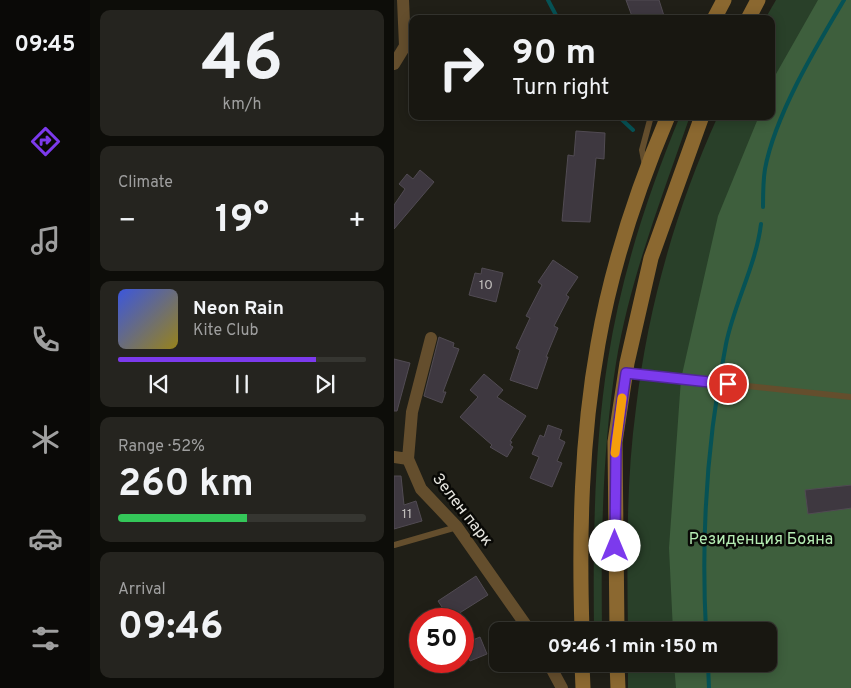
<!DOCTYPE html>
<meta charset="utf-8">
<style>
body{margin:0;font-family:Overpass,sans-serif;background:#25241f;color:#f1f3f6;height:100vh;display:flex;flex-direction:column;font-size:19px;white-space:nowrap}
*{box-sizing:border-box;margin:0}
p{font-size:16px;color:#9f9f9f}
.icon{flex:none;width:28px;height:28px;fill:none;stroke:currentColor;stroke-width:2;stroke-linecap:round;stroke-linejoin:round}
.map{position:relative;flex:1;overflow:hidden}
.sheet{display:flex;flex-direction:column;gap:10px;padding:10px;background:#0d0d09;width:304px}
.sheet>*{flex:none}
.guide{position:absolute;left:15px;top:15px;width:366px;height:105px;border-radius:10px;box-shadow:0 2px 12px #0003,0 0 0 1px #363631;background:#181711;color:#f1f3f6;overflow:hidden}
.speed{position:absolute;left:15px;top:608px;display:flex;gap:10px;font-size:25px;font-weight:700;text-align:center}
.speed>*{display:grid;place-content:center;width:65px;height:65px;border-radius:50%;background:#181711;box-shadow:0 2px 12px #0003,0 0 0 1px #363631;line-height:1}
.speed .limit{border:8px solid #d22;background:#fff;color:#111}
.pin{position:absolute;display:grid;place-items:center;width:42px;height:42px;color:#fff;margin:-21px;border:2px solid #fff;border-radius:50%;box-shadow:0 1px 5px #0007}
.me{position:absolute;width:55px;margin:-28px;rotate:0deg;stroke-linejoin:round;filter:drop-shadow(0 0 4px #0008)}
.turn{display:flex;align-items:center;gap:18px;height:105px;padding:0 20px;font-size:22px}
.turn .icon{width:65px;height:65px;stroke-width:2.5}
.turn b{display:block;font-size:35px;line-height:42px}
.big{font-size:38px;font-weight:700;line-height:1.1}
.sheet .card{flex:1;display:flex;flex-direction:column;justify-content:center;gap:8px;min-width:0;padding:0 18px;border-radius:10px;background:#25241f}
.sheet .dial{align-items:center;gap:0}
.dial b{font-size:65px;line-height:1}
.song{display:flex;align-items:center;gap:15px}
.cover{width:60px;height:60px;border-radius:8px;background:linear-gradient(135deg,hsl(230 70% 55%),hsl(50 70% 35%))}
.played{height:5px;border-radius:2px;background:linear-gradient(90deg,#7c3aed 80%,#363631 80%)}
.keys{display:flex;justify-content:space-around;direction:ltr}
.heat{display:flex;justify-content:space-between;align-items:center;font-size:28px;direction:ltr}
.charge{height:8px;border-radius:4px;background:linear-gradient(90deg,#34c759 52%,#363631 0)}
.trip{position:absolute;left:95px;top:622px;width:288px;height:50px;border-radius:10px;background:#181711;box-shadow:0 2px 12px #0003,0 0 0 1px #363631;font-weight:700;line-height:50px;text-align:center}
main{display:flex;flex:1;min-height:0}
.dock{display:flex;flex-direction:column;width:90px;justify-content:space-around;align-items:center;background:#0a0907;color:#9f9f9f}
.dock .icon{width:35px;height:35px}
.dock .current{color:#7c3aed}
.dock b{font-size:22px;color:#f1f3f6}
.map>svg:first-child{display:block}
.green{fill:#294029}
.forest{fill:#3e5f3d}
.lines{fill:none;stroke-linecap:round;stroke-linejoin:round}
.stream{stroke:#065255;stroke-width:4}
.building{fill:#3e3840;stroke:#514b53}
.lane{stroke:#644e2d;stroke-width:6}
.street{stroke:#644e2d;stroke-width:12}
.secondary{stroke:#8b6830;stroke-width:15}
.route-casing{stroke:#51269a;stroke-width:12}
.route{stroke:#7c3aed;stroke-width:9}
.slow{stroke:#f59e0b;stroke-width:9}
.labels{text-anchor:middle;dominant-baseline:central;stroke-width:5;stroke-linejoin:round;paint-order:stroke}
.number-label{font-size:14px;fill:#bdbab8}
.street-label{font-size:16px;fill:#e7e6e0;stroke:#090906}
.park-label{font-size:16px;fill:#b5ecb3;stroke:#090906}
</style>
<main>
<nav class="dock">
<b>09:45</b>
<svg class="icon current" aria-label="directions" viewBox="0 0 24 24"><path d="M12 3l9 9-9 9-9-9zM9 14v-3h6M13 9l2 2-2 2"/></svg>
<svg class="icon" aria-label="music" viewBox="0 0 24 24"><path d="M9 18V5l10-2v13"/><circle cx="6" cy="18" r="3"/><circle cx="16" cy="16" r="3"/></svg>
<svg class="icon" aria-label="phone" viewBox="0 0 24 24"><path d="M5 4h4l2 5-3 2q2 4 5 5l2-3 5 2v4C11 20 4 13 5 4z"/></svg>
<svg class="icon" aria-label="climate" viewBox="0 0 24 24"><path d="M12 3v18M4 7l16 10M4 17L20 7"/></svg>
<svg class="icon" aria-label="car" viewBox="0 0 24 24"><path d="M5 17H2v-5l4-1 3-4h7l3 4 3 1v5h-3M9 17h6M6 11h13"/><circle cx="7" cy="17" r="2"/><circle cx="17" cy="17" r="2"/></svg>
<svg class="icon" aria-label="filters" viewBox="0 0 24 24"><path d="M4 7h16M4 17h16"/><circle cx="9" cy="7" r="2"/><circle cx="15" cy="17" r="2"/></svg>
</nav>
<section class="sheet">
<div class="card dial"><b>46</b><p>km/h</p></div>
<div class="card"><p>Climate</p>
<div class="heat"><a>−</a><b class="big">19°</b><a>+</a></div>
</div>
<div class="card">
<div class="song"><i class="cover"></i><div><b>Neon Rain</b><p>Kite Club</p></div></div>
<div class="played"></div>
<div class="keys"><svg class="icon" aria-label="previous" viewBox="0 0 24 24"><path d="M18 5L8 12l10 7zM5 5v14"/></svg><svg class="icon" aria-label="pause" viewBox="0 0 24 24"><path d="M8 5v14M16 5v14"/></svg><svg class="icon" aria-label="next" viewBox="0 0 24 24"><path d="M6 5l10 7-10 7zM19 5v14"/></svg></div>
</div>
<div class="card"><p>Range · 52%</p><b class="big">260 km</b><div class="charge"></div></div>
<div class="card"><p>Arrival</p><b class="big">09:46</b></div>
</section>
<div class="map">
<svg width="458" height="688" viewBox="0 0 458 688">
<rect width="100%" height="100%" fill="#201f17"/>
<path class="green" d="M382,0h75v688h-223v-24h140v-33h-140c-1,-74 -2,-149 8,-223 12,-101 40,-200 82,-292h54v-97h-7z
M286,116h10c-28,81 -60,162 -74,247 -14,89 -15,179 -14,268h-8c-1,-90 0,-183 14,-272 13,-83 40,-166 72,-243z"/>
<path class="forest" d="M424,0h33v688h-175l-2,-24h94v-33h-95l-4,-83 12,-169 37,-163 41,-100h13v-32l4,-10z"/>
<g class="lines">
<path class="stream" d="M154,0l10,19
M224,116l15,14
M369,207c0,-13 0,-26 2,-38 10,-54 51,-122 79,-169
M312,631c-5,-95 1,-192 20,-287 8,-40 30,-79 35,-120
M314,664l1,24"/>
</g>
<path class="building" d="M232,0h33l6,19h-32z
M182,131l29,2 -1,26 -8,-1 -6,64 -28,-1 6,-66 6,1z
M26,170l14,12 -40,47v-24l11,-16 -6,-5 8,-10 6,5z
M159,260l25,17 -12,18 3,2 -15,29 4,2 -12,29h2l-11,32 -27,-9 10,-30 -4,-2 14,-30 -4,-2 16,-31 -4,-3z
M88,268l21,5 -7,29 -27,-7 6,-22 6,1z
M45,337l15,6 -1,4 6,2 -16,43h3l-4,11 -18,-7z
M0,359l16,4 -13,48h-3z
M90,374l19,16 -6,7 29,19 -16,25 2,1 -2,3 3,2 -6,10 -17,-10 2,-2 -32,-28 18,-20 -8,-7z
M154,425l14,5 -3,9 6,3 -8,19 5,2 -10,24 -22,-9 9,-21 -7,-3 8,-19 4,2z
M0,476h7l3,29 12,-4 6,20 -28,8z
M458,485v23l-44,6 -3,-24z
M82,576l12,19 -38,24 -12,-18z
M86,637l7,17 -17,7 -7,-17z"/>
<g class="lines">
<path class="lane" d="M251,166l-3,-16 9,-34
M232,373l226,24
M0,545l63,-18"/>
<path class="street" d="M0,64l11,-18 -2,-46
M37,338l-19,74 -4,47 13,30 36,38 73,104
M0,457l14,2
M155,664l13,24"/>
<path class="secondary" d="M320,19l10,-19
M354,19l10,-19
M188,631c-3,-96 -1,-192 16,-287 13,-75 40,-157 70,-228
M223,631l-2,-189 12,-79 24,-105 51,-142
M188,664l1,24
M223,664l1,24"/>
</g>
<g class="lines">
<g class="route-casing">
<path id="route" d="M221,546l1,-104 10,-69 102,11"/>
</g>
<use href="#route" class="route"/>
<path class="slow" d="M221,453l7,-55"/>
</g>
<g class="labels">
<g class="number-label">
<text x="92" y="285">10</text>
<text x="13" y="514">11</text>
</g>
<g class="street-label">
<text transform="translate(68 510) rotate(52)">Зелен парк</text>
</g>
<g class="park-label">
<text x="367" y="540">Резиденция Бояна</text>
</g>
</g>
</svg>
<div class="speed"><div class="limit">50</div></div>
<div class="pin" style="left:334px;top:384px;background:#d93025"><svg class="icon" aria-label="arrive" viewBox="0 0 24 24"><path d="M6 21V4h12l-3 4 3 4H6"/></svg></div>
<svg class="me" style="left:221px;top:546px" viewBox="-20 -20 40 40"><circle r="19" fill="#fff"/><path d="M0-13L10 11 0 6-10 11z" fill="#7c3aed"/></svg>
<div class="trip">09:46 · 1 min · 150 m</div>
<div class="guide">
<div class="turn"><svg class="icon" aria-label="right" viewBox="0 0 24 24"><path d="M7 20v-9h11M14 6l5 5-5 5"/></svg><div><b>90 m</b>Turn right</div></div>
</div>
</div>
</main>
